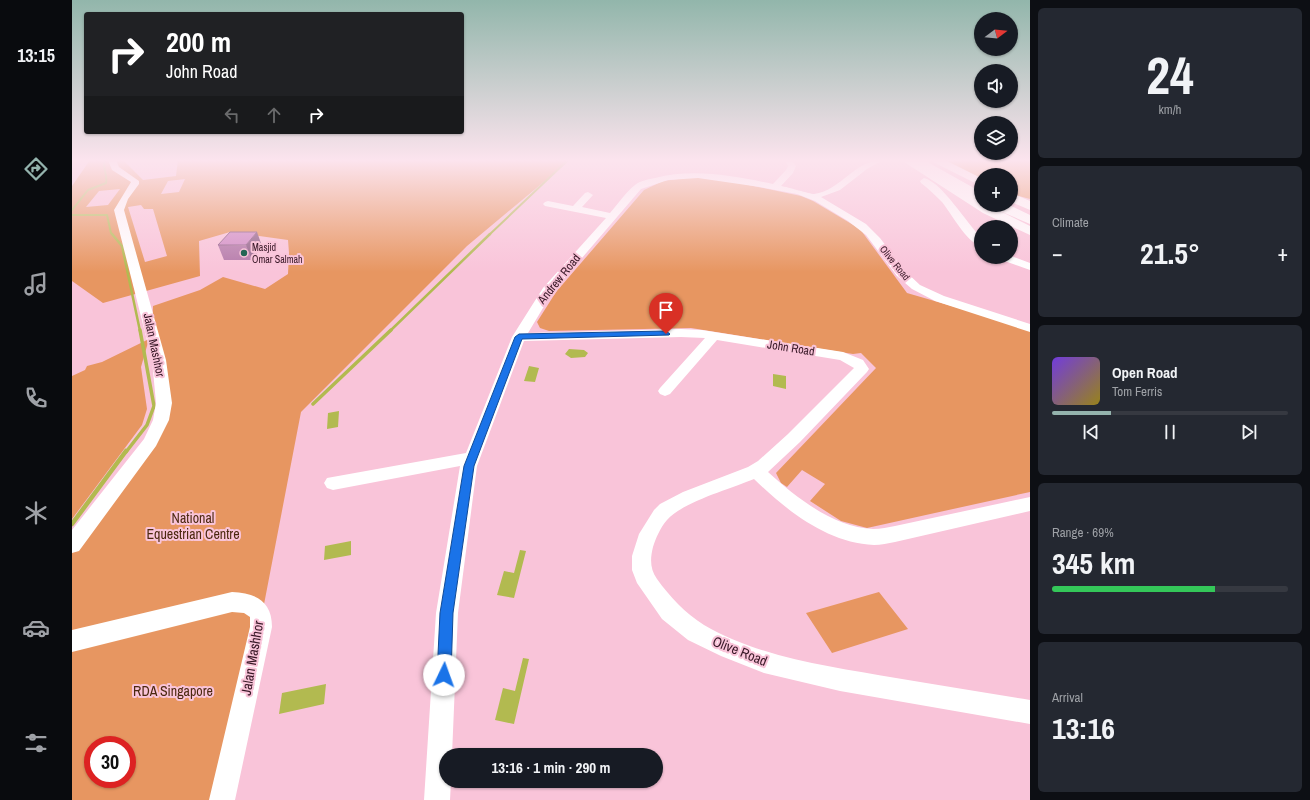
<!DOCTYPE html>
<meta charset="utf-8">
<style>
body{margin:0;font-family:"Archivo Narrow",sans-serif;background:#242831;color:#f1f3f6;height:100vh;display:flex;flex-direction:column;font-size:15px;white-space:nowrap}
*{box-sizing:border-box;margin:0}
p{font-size:13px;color:#9ea1a6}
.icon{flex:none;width:22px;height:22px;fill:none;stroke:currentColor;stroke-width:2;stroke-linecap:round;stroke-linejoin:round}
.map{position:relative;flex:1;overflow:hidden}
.side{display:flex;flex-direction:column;gap:8px;padding:8px;background:#0d0f14;width:280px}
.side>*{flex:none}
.hud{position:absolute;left:12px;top:12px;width:380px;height:122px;border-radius:4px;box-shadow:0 1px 3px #0004;background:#202124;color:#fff;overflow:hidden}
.needle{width:26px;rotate:74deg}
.controls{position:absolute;left:902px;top:12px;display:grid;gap:8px}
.controls a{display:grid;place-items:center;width:44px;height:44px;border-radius:50%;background:#171b24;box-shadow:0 1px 3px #0004;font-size:20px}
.speed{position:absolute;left:12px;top:736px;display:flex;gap:8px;font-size:20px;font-weight:700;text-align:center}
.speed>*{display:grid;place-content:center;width:52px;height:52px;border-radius:50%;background:#171b24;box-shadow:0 1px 3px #0004;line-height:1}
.speed .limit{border:6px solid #d22;background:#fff;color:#111}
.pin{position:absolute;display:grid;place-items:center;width:34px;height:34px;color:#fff;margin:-41px -17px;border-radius:50% 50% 50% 0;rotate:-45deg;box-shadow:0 0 4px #0007}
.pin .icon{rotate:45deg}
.me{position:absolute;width:44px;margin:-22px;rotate:3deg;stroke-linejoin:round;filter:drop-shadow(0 0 3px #0008)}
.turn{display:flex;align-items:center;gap:14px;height:84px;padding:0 16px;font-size:18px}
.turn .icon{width:52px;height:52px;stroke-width:2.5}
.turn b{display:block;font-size:28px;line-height:34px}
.lanes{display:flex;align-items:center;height:38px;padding:0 16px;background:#0003;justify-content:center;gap:20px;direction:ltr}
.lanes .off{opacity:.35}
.big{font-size:30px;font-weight:700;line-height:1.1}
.side .widget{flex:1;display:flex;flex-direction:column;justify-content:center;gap:6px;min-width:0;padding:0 14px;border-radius:6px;background:#242831}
.side .dial{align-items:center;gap:0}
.dial b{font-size:52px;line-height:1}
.song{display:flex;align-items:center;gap:12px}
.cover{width:48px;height:48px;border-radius:6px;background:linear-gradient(135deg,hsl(260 70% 55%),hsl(50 70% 35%))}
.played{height:4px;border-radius:2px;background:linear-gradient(90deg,#94b3ad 25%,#363941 25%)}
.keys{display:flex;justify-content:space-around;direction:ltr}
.heat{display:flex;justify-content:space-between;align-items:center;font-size:22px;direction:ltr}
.charge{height:6px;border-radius:3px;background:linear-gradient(90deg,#34c759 69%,#363941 0)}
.trip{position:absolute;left:367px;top:748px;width:224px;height:40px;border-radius:20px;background:#171b24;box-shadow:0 1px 3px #0004;font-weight:700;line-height:40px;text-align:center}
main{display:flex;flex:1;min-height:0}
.tab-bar{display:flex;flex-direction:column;width:72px;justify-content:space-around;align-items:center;background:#090b0e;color:#9ea1a6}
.tab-bar .icon{width:28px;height:28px}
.tab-bar .on{color:#94b3ad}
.tab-bar b{font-size:18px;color:#f1f3f6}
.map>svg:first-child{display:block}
.green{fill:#e79661;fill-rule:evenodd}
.water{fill:#b2ba50}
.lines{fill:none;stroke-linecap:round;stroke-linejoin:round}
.stream-far3{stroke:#b2ba50;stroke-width:2}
.stream-far2{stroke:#b2ba50;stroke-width:2.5}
.stream-far1{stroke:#b2ba50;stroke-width:3.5}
.stream{stroke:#b2ba50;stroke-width:4.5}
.minor{fill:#fff;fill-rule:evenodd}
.major{fill:#fff;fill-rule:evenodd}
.highway{fill:#fff;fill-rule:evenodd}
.wall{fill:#b479a9}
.shaded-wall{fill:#92638a}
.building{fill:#d18dc5;stroke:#92638a}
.route{fill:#1a73e8;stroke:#114b97}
.poi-dot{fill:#236554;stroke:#f9c4d9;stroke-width:1.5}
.labels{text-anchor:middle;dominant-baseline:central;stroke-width:4;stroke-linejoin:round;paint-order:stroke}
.far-poi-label{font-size:10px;fill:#381827;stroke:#f9c4d9;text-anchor:start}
.far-street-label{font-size:10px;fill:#381827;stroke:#f9c4d9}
.street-label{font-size:12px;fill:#381827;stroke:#f9c4d9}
.near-park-label{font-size:14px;fill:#4b280f;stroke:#f9c4d9}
.near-street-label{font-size:14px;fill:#381827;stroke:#f9c4d9}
</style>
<main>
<nav class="tab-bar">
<b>13:15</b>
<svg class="icon on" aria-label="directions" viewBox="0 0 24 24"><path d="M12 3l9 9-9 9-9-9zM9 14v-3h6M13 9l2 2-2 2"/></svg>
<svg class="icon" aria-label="music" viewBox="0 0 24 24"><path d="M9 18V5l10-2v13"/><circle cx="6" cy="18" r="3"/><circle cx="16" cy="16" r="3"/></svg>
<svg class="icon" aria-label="phone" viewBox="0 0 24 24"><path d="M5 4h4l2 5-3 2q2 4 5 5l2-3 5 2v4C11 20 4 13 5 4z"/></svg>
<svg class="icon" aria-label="climate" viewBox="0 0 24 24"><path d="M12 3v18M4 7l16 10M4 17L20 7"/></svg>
<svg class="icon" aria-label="car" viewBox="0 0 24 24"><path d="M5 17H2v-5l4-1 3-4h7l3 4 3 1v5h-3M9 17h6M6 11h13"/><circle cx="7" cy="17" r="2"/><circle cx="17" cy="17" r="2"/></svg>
<svg class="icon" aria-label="filters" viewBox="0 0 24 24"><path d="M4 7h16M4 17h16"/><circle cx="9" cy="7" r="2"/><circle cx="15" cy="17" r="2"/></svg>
</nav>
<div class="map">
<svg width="958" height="800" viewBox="0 0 958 800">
<rect width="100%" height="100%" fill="#f9c4d9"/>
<path class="green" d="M18,160h33l20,20 33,-4 2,-16h392l-103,86 -166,166 -40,208 -40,180h-149v-253l89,-128 -9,-86 1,-27 47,-16 23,-13 42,12 23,-15 1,-21 -1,-13 -58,-8 -31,9 1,35 -97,27 -31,-22v-95zM113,179l-6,13 -18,2 7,-13zM48,189l-12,16 -22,2 13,-16zM69,205l3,4h9l14,47 -22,6 -17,-55zM21,745h34v34h-34z
M870,160h88v39l-19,-5v-19h-30v5z
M622,177l40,5 67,14 12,5 47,28 47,64 93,27 30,11v161l-163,36 -26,-7 -31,-20 15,-17 -23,-14 -15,17 -6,-4 -5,-10 100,-105 -15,-15 -8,1 -162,-26 -142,3 -9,-3 -3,-6 19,-30 88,-102 19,-9z
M77,339l-8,28 6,42 -5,16 -70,94v-143l13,-6 2,-4 15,-4z
M807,592l29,37 -76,24 -26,-40z"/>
<path class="water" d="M497,349l15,1 4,3 -3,4 -14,1 -6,-4z
M457,366l10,2 -4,14 -11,-1z
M701,374l13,2v13l-13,-3z
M267,411l-1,16 -11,2 1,-16z
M279,541v14l-27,5 1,-14z
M448,550l6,1 -12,47 -17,-3 7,-24 10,2z
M451,658l6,1 -15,65 -19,-4 8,-32 12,3z
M254,684l-2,20 -45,10 3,-21z"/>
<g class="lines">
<path class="stream-far3" d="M0,210l16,-20 18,-7c2,-8 -4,-15 -1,-23
M0,215h35l4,18 2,2
M417,235l79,-75"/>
<path class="stream-far2" d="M40,234l10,12 18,85
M318,331l100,-97"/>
<path class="stream-far1" d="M241,404l78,-74
M54,452l21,-27 7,-19 -14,-76"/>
<path class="stream" d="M0,524l54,-73"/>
<path class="minor" d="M36,160h8l3,7 20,14v3l-11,15 -4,11 42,150 6,43 -3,17 -13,26 -77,105 -7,2v-23l72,-91 9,-19 3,-17 -4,-43 -38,-150 17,-28 -19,-12z
M712,160h8l4,6 -3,7 -12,13c7,1 29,8 33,8 28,-4 40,-34 69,-34l-16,9 -27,21 -19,7 45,27 14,14 25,33 15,14 24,11 86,28v8l-95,-31 -23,-12 -15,-13 -31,-41 -18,-14 -33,-20 -18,-7 -37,-7 -62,-9 -30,2 -27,9 -89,104 -24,40 153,-4 21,1 141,22 20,8 6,9 -2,3 -67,70 -32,30c29,26 65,55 105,57 8,0 15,-2 22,-3l135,-29v14l-135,31c-7,1 -14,3 -21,3 -47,-2 -88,-35 -120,-66 -24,10 -71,23 -87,41 -7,8 -11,18 -14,27 -3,12 -3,22 4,32 13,18 28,34 47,46 57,33 128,42 192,53 44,7 89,15 134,22v24l-190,-33 -76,-18 -43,-17 -33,-16 -26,-21 -25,-36 -5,-13v-14l7,-22 15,-24 6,-6 23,-12 65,-25 10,-6 30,-27 66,-66 -14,-8 -123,-20 -47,54 -5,2 -5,-2 -2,-3 2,-3 45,-50 -24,-1 -157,4 -47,125 -19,147 -6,142h-6v26h5l-1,19h-26l12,-187 24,-147 -127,24 -6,-2 -3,-5 3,-5 139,-25 46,-116 31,-49 63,-70 -61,-12 -2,-2 2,-2 3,-1 25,5 12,-13 3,-1 5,3 -11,12 28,6c8,-9 16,-21 25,-28 5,-4 14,-6 20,-7 39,-10 79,-2 118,6l13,-14 2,-4z
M852,178c19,5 42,45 57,59v9c-14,-3 -30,-33 -39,-44 -7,-7 -13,-13 -21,-19l-1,-2z
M939,256l19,7v7l-31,-11 -1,-2z
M160,592c24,1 40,9 40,35l-37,173h-26l41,-173v-10l-6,-4 -12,-1 -160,40v-22z"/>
<path class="major" d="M829,160h13l67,41v4h7l42,21v9l-47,-22z
M860,160h13l36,18v8l-48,-24z
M939,193l19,8v9l-19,-8z"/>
<path class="highway" d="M837,160h15l57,32v9l-5,-1 -65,-38z
M919,205h18l21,10v9l-37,-16z"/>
</g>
<path class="wall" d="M146,245l44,1 -10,14h-28z"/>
<path class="shaded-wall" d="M185,232l5,14 -10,14 -6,-15z"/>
<path class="building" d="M158,232h27l-11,13h-28z"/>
<linearGradient id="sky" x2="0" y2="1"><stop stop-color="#92b6ab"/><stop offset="0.59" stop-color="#fce4ee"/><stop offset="1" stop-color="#fce4ee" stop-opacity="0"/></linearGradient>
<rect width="958" height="272" fill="url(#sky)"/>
<path class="route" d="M594,331l4,3 -1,1 -147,4 -48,127 -21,147 -2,62 -2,5 -5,2 -5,-2 -2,-5 3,-62 24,-147 51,-129 4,-3z"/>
<circle class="poi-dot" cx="172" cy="253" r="4"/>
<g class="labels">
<g class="far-poi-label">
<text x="180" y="247">Masjid<tspan x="180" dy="12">Omar Salmah</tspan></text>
</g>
<g class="far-street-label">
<text transform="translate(823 263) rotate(51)">Olive Road</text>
</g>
<g class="street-label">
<text transform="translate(487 279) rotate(-51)">Andrew Road</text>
<text transform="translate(82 345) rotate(78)">Jalan Mashhor</text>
<text transform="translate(719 348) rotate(9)">John Road</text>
</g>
<g class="near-park-label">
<text x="121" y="518">National<tspan x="121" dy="16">Equestrian Centre</tspan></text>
<text x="101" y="691">RDA Singapore</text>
</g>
<g class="near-street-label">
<text transform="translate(668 651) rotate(22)">Olive Road</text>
<text transform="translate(180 658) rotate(-80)">Jalan Mashhor</text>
</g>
</g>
</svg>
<div class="controls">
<a><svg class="needle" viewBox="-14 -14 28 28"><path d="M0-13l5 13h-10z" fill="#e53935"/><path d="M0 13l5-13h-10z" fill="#9ea1a6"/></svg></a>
<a><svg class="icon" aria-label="sound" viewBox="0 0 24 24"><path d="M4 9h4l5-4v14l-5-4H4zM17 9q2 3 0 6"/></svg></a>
<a><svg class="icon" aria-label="layers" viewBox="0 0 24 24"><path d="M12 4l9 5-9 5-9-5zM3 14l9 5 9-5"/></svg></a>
<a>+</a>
<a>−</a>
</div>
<div class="speed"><div class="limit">30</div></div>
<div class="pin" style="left:594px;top:334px;background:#d93025"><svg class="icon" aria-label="arrive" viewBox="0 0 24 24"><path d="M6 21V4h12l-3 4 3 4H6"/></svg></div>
<svg class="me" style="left:372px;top:675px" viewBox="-20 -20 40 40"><circle r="19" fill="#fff"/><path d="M0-13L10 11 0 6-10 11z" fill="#1a73e8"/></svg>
<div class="trip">13:16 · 1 min · 290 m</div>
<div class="hud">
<div class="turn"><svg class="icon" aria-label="right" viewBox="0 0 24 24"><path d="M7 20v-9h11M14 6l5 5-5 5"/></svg><div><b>200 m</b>John Road</div></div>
<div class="lanes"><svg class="icon off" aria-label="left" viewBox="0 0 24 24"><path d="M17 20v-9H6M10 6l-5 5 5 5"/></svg><svg class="icon off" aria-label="ahead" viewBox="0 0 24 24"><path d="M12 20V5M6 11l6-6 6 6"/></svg><svg class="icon" aria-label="right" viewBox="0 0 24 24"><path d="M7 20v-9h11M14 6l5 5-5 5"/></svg></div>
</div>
</div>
<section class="side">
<div class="widget dial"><b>24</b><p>km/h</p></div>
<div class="widget"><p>Climate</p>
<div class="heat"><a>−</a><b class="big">21.5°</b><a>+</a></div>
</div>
<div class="widget">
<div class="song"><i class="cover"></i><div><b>Open Road</b><p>Tom Ferris</p></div></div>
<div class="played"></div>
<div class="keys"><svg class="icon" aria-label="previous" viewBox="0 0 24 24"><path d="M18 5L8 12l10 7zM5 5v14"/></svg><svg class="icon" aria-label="pause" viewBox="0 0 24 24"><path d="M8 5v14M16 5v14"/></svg><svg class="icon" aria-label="next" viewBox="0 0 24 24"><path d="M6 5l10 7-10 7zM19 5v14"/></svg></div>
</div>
<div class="widget"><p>Range · 69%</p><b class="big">345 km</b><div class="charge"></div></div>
<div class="widget"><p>Arrival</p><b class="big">13:16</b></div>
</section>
</main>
